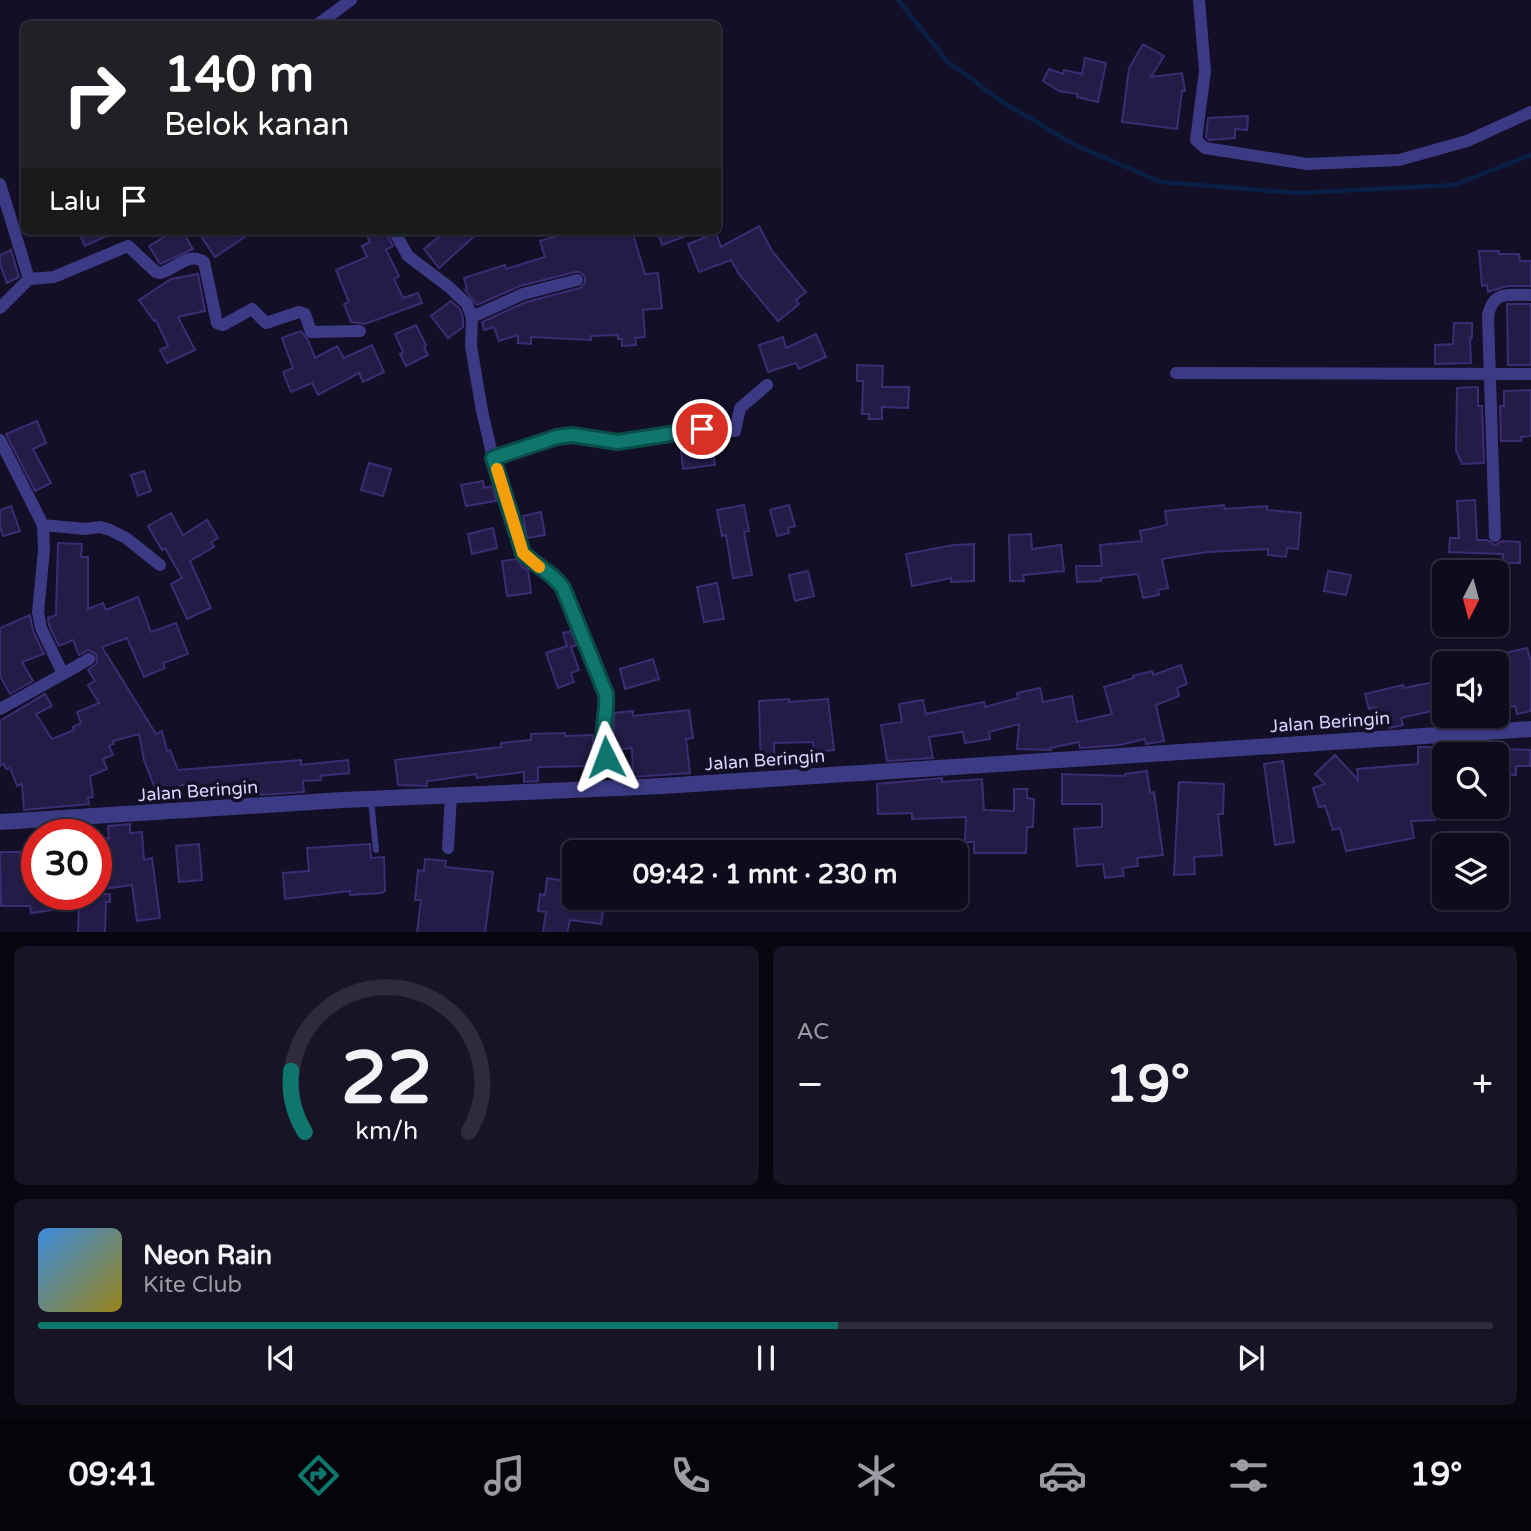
<!DOCTYPE html>
<html lang="id">
<meta charset="utf-8">
<style>
body{margin:0;font-family:"Varela Round",sans-serif;background:#171425;color:#f1f3f6;height:100vh;display:flex;flex-direction:column;font-size:26px;white-space:nowrap}
*{box-sizing:border-box;margin:0}
p{font-size:23px;color:#9b9ba3}
.icon{flex:none;width:38px;height:38px;fill:none;stroke:currentColor;stroke-width:2;stroke-linecap:round;stroke-linejoin:round}
.map{position:relative;height:932px;overflow:hidden}
.drawer{display:flex;flex-direction:column;gap:14px;padding:14px;background:#08060f;flex:1}
.drawer>*{flex:none}
.hud{position:absolute;left:21px;top:21px;width:700px;height:214px;border-radius:10px;box-shadow:0 2px 5px #0004,0 0 0 2px #2e2b3b;background:#202124;color:#fff;overflow:hidden}
.needle{width:46px;rotate:186deg}
.fabs{position:absolute;left:1432px;top:560px;display:grid;gap:14px}
.fabs a{display:grid;place-items:center;width:77px;height:77px;border-radius:10px;background:#0e0b1c;box-shadow:0 2px 5px #0004,0 0 0 2px #2e2b3b;font-size:35px}
.speed{position:absolute;left:21px;top:819px;display:flex;gap:14px;font-size:35px;font-weight:700;text-align:center}
.speed>*{display:grid;place-content:center;width:91px;height:91px;border-radius:50%;background:#0e0b1c;box-shadow:0 2px 5px #0004,0 0 0 2px #2e2b3b;line-height:1}
.speed .limit{border:10px solid #d22;background:#fff;color:#111}
.pin{position:absolute;display:grid;place-items:center;width:60px;height:60px;color:#fff;margin:-30px;border:4px solid #fff;border-radius:50%;box-shadow:0 2px 7px #0007}
.me{position:absolute;width:77px;margin:-38px;rotate:357deg;stroke-linejoin:round;filter:drop-shadow(0 0 5px #0008)}
.turn{display:flex;align-items:center;gap:24px;height:147px;padding:0 28px;font-size:32px}
.turn .icon{width:91px;height:91px;stroke-width:2.5}
.turn b{display:block;font-size:49px;line-height:60px}
.then{display:flex;align-items:center;height:66px;padding:0 28px;background:#0003;gap:14px;font-size:26px}
.big{font-size:52px;font-weight:700;line-height:1.1}
.drawer .widget{flex:1;display:flex;flex-direction:column;justify-content:center;gap:10px;min-width:0;padding:0 24px;border-radius:10px;background:#171425}
.drawer .dial{align-items:center;gap:0}
.dial svg{height:182px;overflow:visible;fill:none;stroke:#2e2b3b;stroke-width:7;stroke-linecap:round;text-anchor:middle}
.dial text{fill:#f1f3f6;stroke:none}
.song{display:flex;align-items:center;gap:21px}
.cover{width:84px;height:84px;border-radius:10px;background:linear-gradient(135deg,hsl(210 70% 55%),hsl(50 70% 35%))}
.played{height:7px;border-radius:4px;background:linear-gradient(90deg,#0f766e 55%,#2e2b3b 55%)}
.keys{display:flex;justify-content:space-around;direction:ltr}
.heat{display:flex;justify-content:space-between;align-items:center;font-size:38px;direction:ltr}
.drawer .tiles{flex:1;display:grid;gap:14px;grid-template-columns:1fr 1fr}
.widget:last-child{grid-column:span 2}
.trip{position:absolute;left:562px;top:840px;width:406px;height:70px;border-radius:10px;background:#0e0b1c;box-shadow:0 2px 5px #0004,0 0 0 2px #2e2b3b;font-weight:700;line-height:70px;text-align:center}
.tabs{display:flex;height:112px;justify-content:space-around;align-items:center;background:#06040b;color:#9b9ba3}
.tabs .icon{width:49px;height:49px}
.tabs .active{color:#0f766e}
.tabs b{font-size:32px;color:#f1f3f6}
.map>svg:first-child{display:block}
.lines{fill:none;stroke-linecap:round;stroke-linejoin:round}
.stream{stroke:#0a1f44;stroke-width:4.5}
.building{fill:#241b47;stroke:#3b2d73;stroke-width:2}
.service{stroke:#3d3a85;stroke-width:6}
.minor{stroke:#3d3a85;stroke-width:12}
.tertiary{stroke:#3d3a85;stroke-width:16}
.route-casing{stroke:#0a4d48;stroke-width:18}
.route{stroke:#0f766e;stroke-width:12}
.slow{stroke:#f59e0b;stroke-width:12}
.labels{text-anchor:middle;dominant-baseline:central;stroke-width:7;stroke-linejoin:round;paint-order:stroke}
.street-label{font-size:18px;fill:#d9d4ff;stroke:#130f26}
</style>
<div class="map">
<svg width="1531" height="933" viewBox="0 0 1531 933">
<rect width="100%" height="100%" fill="#130f26"/>
<g class="lines">
<path class="stream" d="M898,0l48,60 55,41 72,43 88,38 137,11 156,-8 77,-30"/>
</g>
<path class="building" d="M1143,44l21,12 -13,21 31,-4 3,18h-3l-5,38 -55,-7 7,-54z
M1085,58l21,5 -8,39 -21,-5 1,-3 -19,-3 -16,-10 6,-12 14,5 1,-4 18,4z
M1248,116l-1,14 -12,-1v9l-26,2 -3,-3 2,-19z
M759,226l13,25 34,41 -10,8 3,4 -21,17 -39,-47 -8,-14 -32,12 -11,-28 28,-11 5,14z
M78,231h39l-32,15z
M174,231h8l11,18 -33,15 -11,-18z
M209,231h45l-39,26 -14,-21z
M365,231h20l8,15 -7,4 13,26 -5,3 9,19 15,-5 4,10 -57,21 -14,-2 -7,-18 5,-2 -13,-32 31,-13 -5,-11 8,-4z
M446,231h34l-41,37 -15,-19z
M575,231h57l13,43 13,-1 4,35 -19,2 2,27 -10,1 1,7 -14,1v-7h-4v-4l-27,1v4l-60,-3v7l-13,-1v-8l-19,6 -5,-14 -10,3 -2,-8 44,-20 54,-14 5,-5v-6l-5,-5h-5l-55,14 -43,19 -12,-15 2,-1 -3,-11 41,-13 1,4 39,-12 -5,-16z
M657,231h39v1l-34,13z
M11,250l8,27 -12,6 -7,-19v-9z
M1479,251h20v3h20l1,7h11v25h-24l-19,6 -1,-7 -5,1z
M198,274l7,37 -27,6 17,33 -28,13 -7,-13 8,-4 -12,-26 -2,1 -15,-21 32,-21z
M451,301l9,8 3,9v9l-15,11 -17,-22z
M1507,304h24v61h-23z
M1454,323h18v15h-2l1,25 -36,1v-19l18,-1z
M416,325l10,20 -2,2 4,8 -22,11 -6,-12 3,-2 -8,-18z
M301,331l7,9 7,18 22,-12 7,12 28,-13 12,27 -21,10 -4,-9 -41,22 -6,-12 -21,9 -8,-20 10,-4 -11,-30z
M816,334l10,23 -27,12 -3,-6 -28,9 -9,-27 24,-8 3,11z
M857,365l26,1 -1,21h27l-1,21 -26,-1v12h-13v-5h-7l1,-33h-6z
M1478,387v19h4l2,57 -22,1 -6,-14 1,-62z
M1531,390v46l-10,1v4h-20l-1,-35h4v-15z
M37,421l9,22 -13,6 18,34 -16,8 -29,-57z
M703,438h8l4,27 -32,4 -3,-28z
M369,463l22,6 -8,27 -22,-6z
M144,471l7,20 -13,5 -7,-21z
M483,481l1,7 9,-2 3,15 -30,5 -5,-21z
M1475,500l2,40h10l8,5 7,-4 18,1v21h-17v-9l-54,-2 1,-14h9l-2,-37z
M744,505l5,26 -5,1 8,43 -19,3 -7,-43 -4,1 -5,-26z
M789,505l6,21 -7,2 1,5 -12,3 -7,-26z
M1224,505l1,4 42,-3v4l34,3 -3,36 -11,-1 -1,9 -18,-2v-6l-61,3 -45,7 6,29 -10,2 1,5 -16,3 -5,-24 -37,4v3l-24,1 -1,-16h26l-2,-21 42,-4 -2,-10 27,-6 -2,-14z
M11,506l9,25 -17,5 -3,-9v-17z
M541,512l4,23 -18,3 -4,-22z
M171,513l12,22 24,-15 11,18 -7,4 3,5 -24,14 21,47 -24,11 -16,-35 11,-6 -17,-30 -3,2 -14,-24z
M493,528l4,20 -25,6 -4,-20z
M1031,534l1,15 29,-4 3,26 -41,4 1,6h-14l-1,-46z
M58,543l24,1 -1,13h7v52l15,-6 3,7 32,-13 13,35 25,-9 12,31 -25,9 2,5 -21,9 -17,-39 -25,9 54,87 6,-3 5,20 3,-1 8,20 123,-10v5l47,-5 1,13 -29,3 1,4 -18,1 1,11 -43,3 -1,-7 -71,6 -1,-11 -31,11 -13,-34 -5,-26 -26,7 1,3 -5,2 4,9 -10,4 4,10 -17,7 3,21 -5,1 1,6 -65,6 -2,-26 -5,2 -7,-18 -4,1 -2,-5 -4,2v-45l45,-27 7,12 -16,8 16,25 22,-9 -1,-3 8,-4 -4,-11 22,-9 -11,-18 7,-4 -7,-11 9,-7 -1,-9 -8,-4 -9,5 -6,-15 -14,6 -10,-21 -1,-7 8,-3z
M974,544v37l-23,1v-4l-39,8 -6,-32 48,-9z
M517,559l5,8 6,3 3,23 -24,3 -5,-35z
M808,571l6,25 -19,5 -6,-26z
M1328,571l23,4 -5,20 -22,-4z
M717,583l7,36 -20,3 -7,-35z
M30,615l3,16 11,23 -22,8 11,19 -23,13 -10,-18v-48z
M571,631l6,14 -6,2 8,23 -8,3 3,9 -16,6 -12,-35 21,-7 -4,-13z
M1527,648l4,14v49l-14,3 -2,-8 -19,4v-55z
M653,659l6,20 -34,10 -5,-20z
M1181,665l6,19 -10,4 2,8 -23,9 8,36 -18,3 -1,-5 -25,6 -40,3 -1,-6 -29,6 1,2 -34,-1 2,-25 -30,8 1,7 -25,4 -2,-11 -34,5 4,21 -46,3 -6,-36 21,-3 -3,-18 24,-4 3,14 58,-12 1,5 33,-9 -1,-5 23,-5 3,14 29,-6 5,26 35,-8 -8,-27 30,-9 -1,-2 19,-5 1,4z
M1444,680v44l-9,1 -3,-14 -31,7 2,7 -14,3 -2,-7 -8,2 -3,-16 -7,2 -4,-15 38,-9 1,3z
M789,699v3l39,-3 6,51 -20,2 -1,-10 -39,1 1,23 -14,1 -2,-66z
M689,710l4,28 -7,1 4,34 -57,4 -1,-29 -16,2 -4,-2 -1,-13h3v-22l19,-2v5z
M565,733v3l28,-1v31l-55,1v14l-14,1v-10l-47,6 -1,-4 -40,6 -9,1v5l-29,-1 -3,-25 106,-13v-4l30,-3v-6z
M1418,747h14l1,6h3l2,22h6v18h-9v27l-24,1 3,17 -68,13 -6,-23 -7,2 -8,-24 -6,1 -6,-19 12,-4 -10,-10 20,-19 23,25 -1,-11 61,-5z
M1499,749l32,1 -1,16h-14v9h-18z
M1283,761l11,81 -19,3 -11,-81z
M1147,771l3,22 4,-1 9,63 -26,3 1,8 -16,2 2,8 -19,2 -2,-14 -26,2 -3,-37 28,-2v-23h-40v-30l63,2v-2z
M942,778v4l40,-3 2,31 30,1v-22h13v9l7,1 -1,28h-6l-1,26h-52v-11h-9l1,-25 -54,2v-6l-34,1 -1,-30z
M1179,782l45,2 -1,30h-5l4,41 -28,2 1,17 -21,1z
M130,824v9l12,-1 2,28 8,-2 8,60 -23,3 -5,-36 -36,5v-51l13,-1 -1,-12z
M199,844l3,36 -23,2 -3,-36z
M370,844l1,14 13,-1 1,34 -3,2 -32,2v-4l-65,8 -2,-26 26,-2 -2,-23z
M0,852h20v3l17,-1v40h73v8h-4l-1,31h-27l1,-27 -48,7 -1,-7h-29z
M425,859l21,2 -1,6 48,5 -8,61h-68l4,-33h-6l3,-30 6,1z
M547,878l20,3 -3,19 40,5 -3,19 -31,-4 -3,13h-24l3,-21 -8,-1 2,-17 5,1z"/>
<g class="lines">
<path class="service" d="M371,800l5,50"/>
<path class="minor" d="M1199,0l6,71 -9,69 9,8 102,16 92,-4 68,-19 64,-29
M318,24l33,-24
M0,184l29,95 -29,29
M394,231l14,25 41,31 18,17 5,13 -1,29 11,65 11,47 25,81 5,14 9,9 24,16 7,10 43,106c2,19 -9,42 -1,61 6,11 16,22 23,32
M29,279l25,-2 74,-31 28,26 5,1c14,-4 28,-22 43,-11l13,61 6,2 29,-16 14,14 33,-11 6,2 6,18 49,-1
M472,317l51,-23 54,-14
M1176,373l355,1
M0,440l43,85 1,25 -6,62 3,16 22,46 -63,35
M493,458l64,-21 15,-2 46,7 85,-13 32,2 5,-23 27,-23
M43,525l42,4 15,-2 10,3 16,8 34,27
M1495,536l-7,-220c5,-26 20,-21 43,-21
M63,674l26,-15
M448,848l3,-52"/>
<path class="tertiary" d="M0,822l343,-22 320,-14 868,-57"/>
</g>
<g class="lines">
<g class="route-casing">
<path id="route" d="M606,757c-7,-22 2,-42 0,-63l-43,-106c-10,-15 -27,-22 -40,-35l-30,-95 64,-21 15,-2 46,7 84,-13"/>
</g>
<use href="#route" class="route"/>
<path class="slow" d="M497,469l26,84 16,14"/>
</g>
<g class="labels">
<g class="street-label">
<text transform="translate(1330 722) rotate(-4)">Jalan Beringin</text>
<text transform="translate(765 760) rotate(-4)">Jalan Beringin</text>
<text transform="translate(198 791) rotate(-4)">Jalan Beringin</text>
</g>
</g>
</svg>
<div class="fabs">
<a><svg class="needle" viewBox="-14 -14 28 28"><path d="M0-13l5 13h-10z" fill="#e53935"/><path d="M0 13l5-13h-10z" fill="#9b9ba3"/></svg></a>
<a><svg class="icon" aria-label="sound" viewBox="0 0 24 24"><path d="M4 9h4l5-4v14l-5-4H4zM17 9q2 3 0 6"/></svg></a>
<a><svg class="icon" aria-label="search" viewBox="0 0 24 24"><circle cx="10" cy="10" r="6"/><path d="M15 15l6 6"/></svg></a>
<a><svg class="icon" aria-label="layers" viewBox="0 0 24 24"><path d="M12 4l9 5-9 5-9-5zM3 14l9 5 9-5"/></svg></a>
</div>
<div class="speed"><div class="limit">30</div></div>
<div class="pin" style="left:702px;top:429px;background:#d93025"><svg class="icon" aria-label="arrive" viewBox="0 0 24 24"><path d="M6 21V4h12l-3 4 3 4H6"/></svg></div>
<svg class="me" style="left:606px;top:757px" viewBox="-20 -20 40 40"><path d="M0-17L14 15 0 8-14 15z" fill="#0f766e" stroke="#fff" stroke-width="4"/></svg>
<div class="trip">09:42 · 1 mnt · 230 m</div>
<div class="hud">
<div class="turn"><svg class="icon" aria-label="right" viewBox="0 0 24 24"><path d="M7 20v-9h11M14 6l5 5-5 5"/></svg><div><b>140 m</b>Belok kanan</div></div>
<div class="then">Lalu<svg class="icon" aria-label="arrive" viewBox="0 0 24 24"><path d="M6 21V4h12l-3 4 3 4H6"/></svg></div>
</div>
</div>
<section class="drawer">
<div class="tiles">
<div class="widget dial"><svg viewBox="0 0 100 80">
<path d="M14 69A42 42 0 1 1 86 69"/>
<path d="M14 69A42 42 0 0 1 8 42" stroke="#0f766e"/>
<text x="50" y="56" font-size="32" font-weight="700">22</text>
<text x="50" y="72" font-size="11">km/h</text>
</svg></div>
<div class="widget"><p>AC</p>
<div class="heat"><a>−</a><b class="big">19°</b><a>+</a></div>
</div>
<div class="widget">
<div class="song"><i class="cover"></i><div><b>Neon Rain</b><p>Kite Club</p></div></div>
<div class="played"></div>
<div class="keys"><svg class="icon" aria-label="previous" viewBox="0 0 24 24"><path d="M18 5L8 12l10 7zM5 5v14"/></svg><svg class="icon" aria-label="pause" viewBox="0 0 24 24"><path d="M8 5v14M16 5v14"/></svg><svg class="icon" aria-label="next" viewBox="0 0 24 24"><path d="M6 5l10 7-10 7zM19 5v14"/></svg></div>
</div>
</div>
</section>
<nav class="tabs">
<b>09:41</b>
<svg class="icon active" aria-label="directions" viewBox="0 0 24 24"><path d="M12 3l9 9-9 9-9-9zM9 14v-3h6M13 9l2 2-2 2"/></svg>
<svg class="icon" aria-label="music" viewBox="0 0 24 24"><path d="M9 18V5l10-2v13"/><circle cx="6" cy="18" r="3"/><circle cx="16" cy="16" r="3"/></svg>
<svg class="icon" aria-label="phone" viewBox="0 0 24 24"><path d="M5 4h4l2 5-3 2q2 4 5 5l2-3 5 2v4C11 20 4 13 5 4z"/></svg>
<svg class="icon" aria-label="climate" viewBox="0 0 24 24"><path d="M12 3v18M4 7l16 10M4 17L20 7"/></svg>
<svg class="icon" aria-label="car" viewBox="0 0 24 24"><path d="M5 17H2v-5l4-1 3-4h7l3 4 3 1v5h-3M9 17h6M6 11h13"/><circle cx="7" cy="17" r="2"/><circle cx="17" cy="17" r="2"/></svg>
<svg class="icon" aria-label="filters" viewBox="0 0 24 24"><path d="M4 7h16M4 17h16"/><circle cx="9" cy="7" r="2"/><circle cx="15" cy="17" r="2"/></svg>
<b>19°</b>
</nav>
